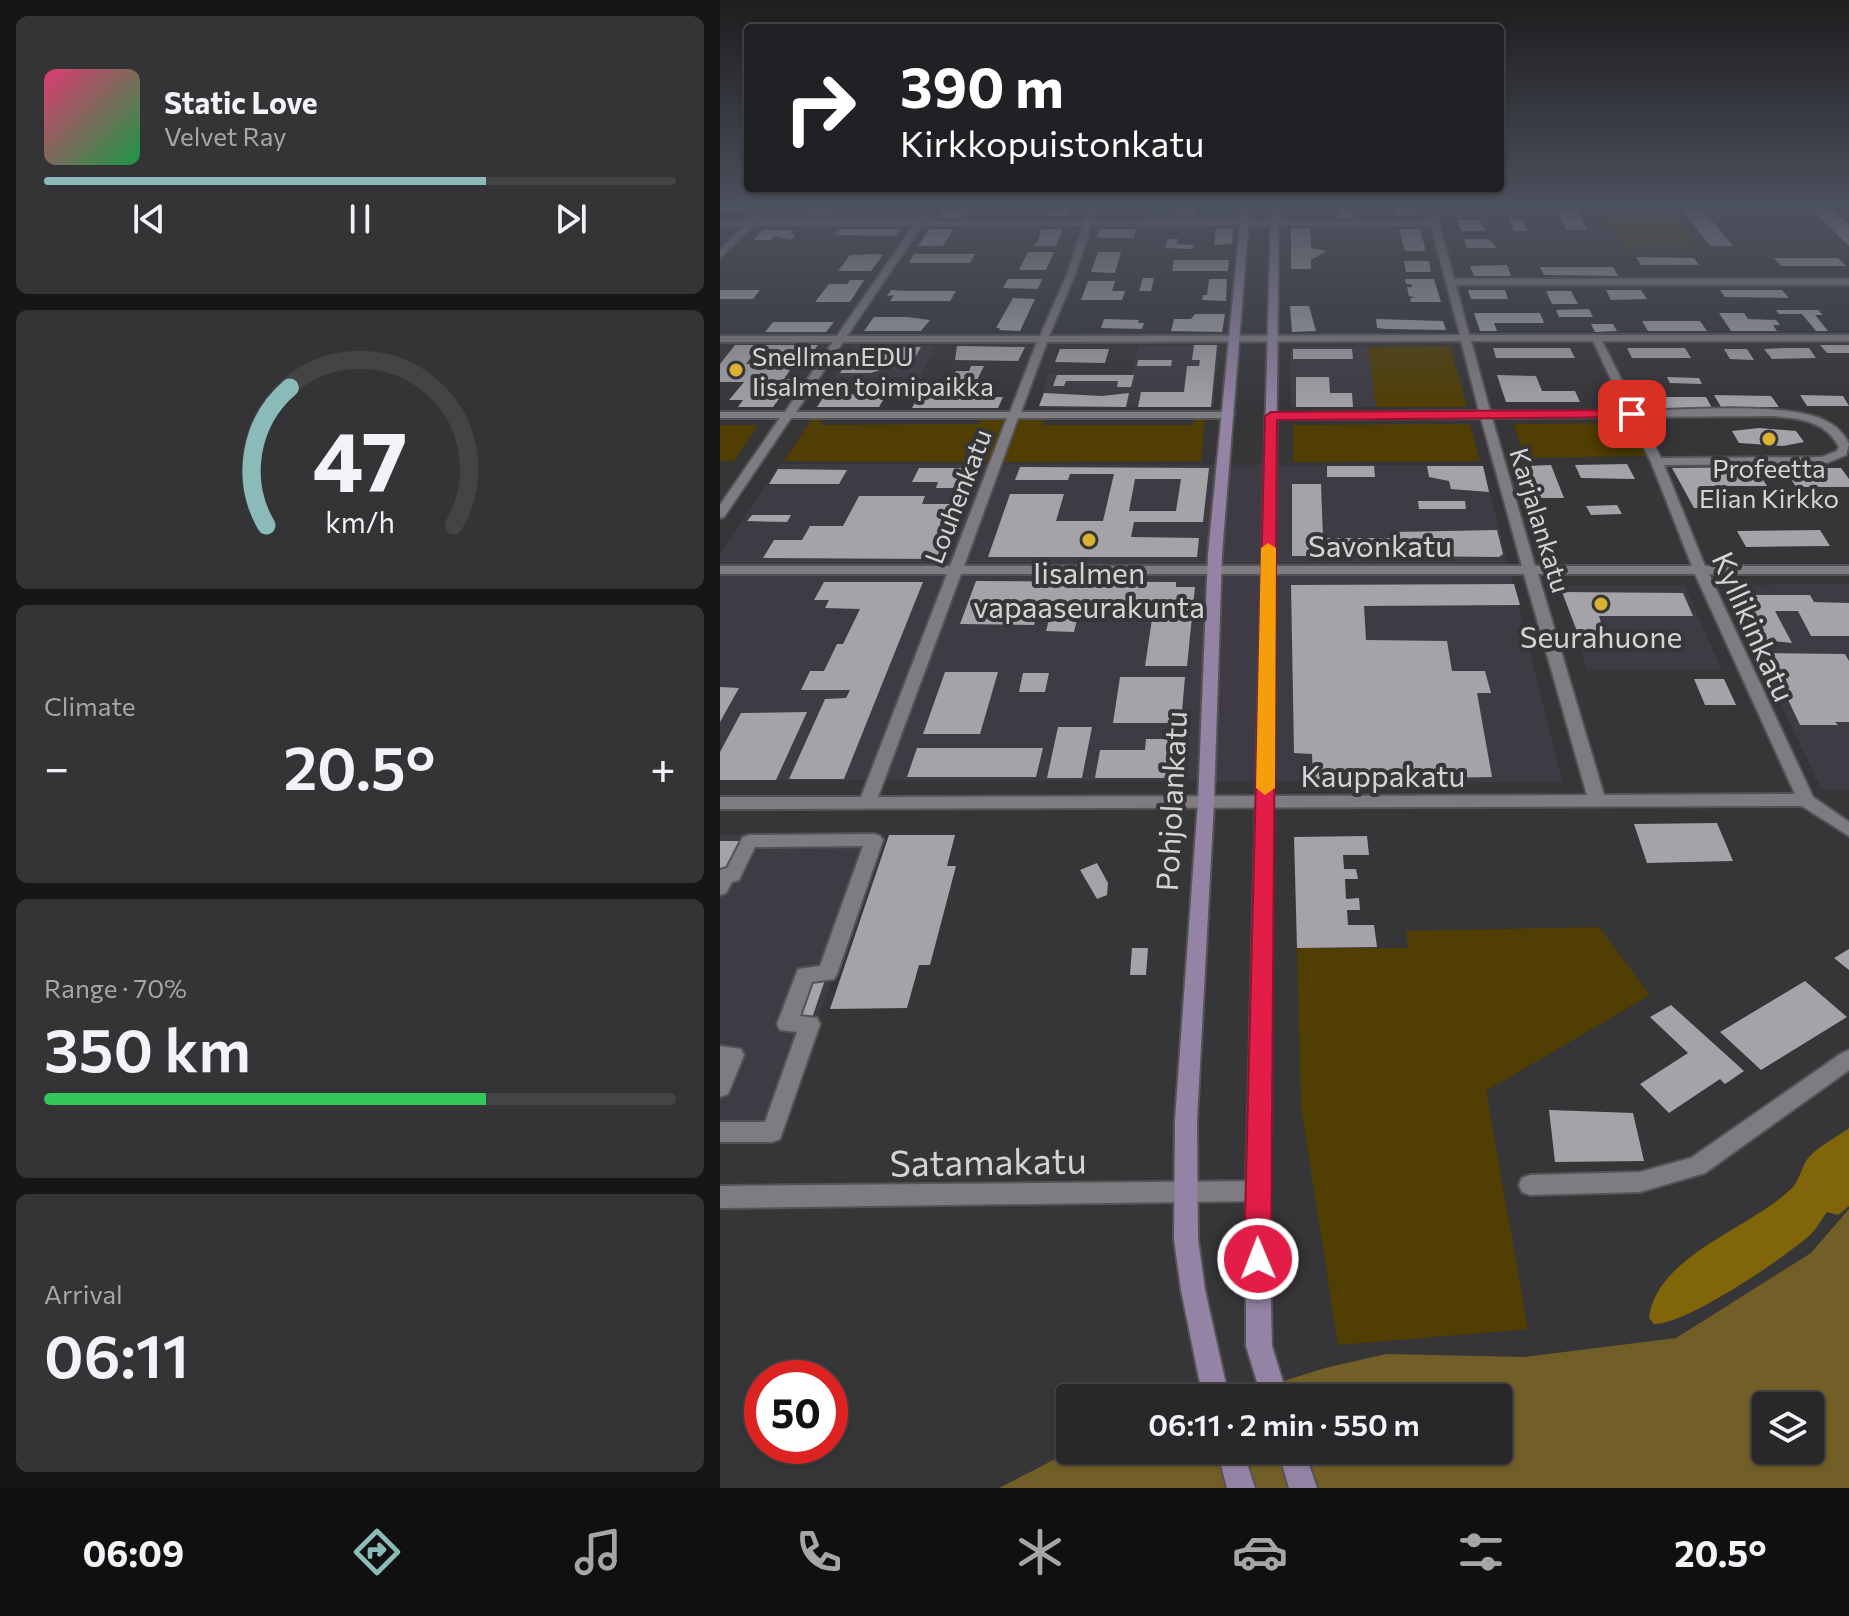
<!DOCTYPE html>
<meta charset="utf-8">
<style>
body{margin:0;font-family:Commissioner,sans-serif;background:#343436;color:#f1f3f6;height:100vh;display:flex;flex-direction:column;font-size:30px;white-space:nowrap}
*{box-sizing:border-box;margin:0}
p{font-size:26px;color:#a5a6a8}
.icon{flex:none;width:44px;height:44px;fill:none;stroke:currentColor;stroke-width:2;stroke-linecap:round;stroke-linejoin:round}
.map{position:relative;flex:1;overflow:hidden}
.side{display:flex;flex-direction:column;gap:16px;padding:16px;background:#161617;width:720px}
.side>*{flex:none}
.guide{position:absolute;left:24px;top:24px;width:760px;height:168px;border-radius:8px;box-shadow:0 2px 6px #0004,0 0 0 2px #444447;background:#202124;color:#fff;overflow:hidden}
.tools{position:absolute;left:1032px;top:1392px;display:grid;gap:16px}
.tools a{display:grid;place-items:center;width:72px;height:72px;border-radius:8px;background:#28282a;box-shadow:0 2px 6px #0004,0 0 0 2px #444447;font-size:40px}
.speed{position:absolute;left:24px;top:1360px;display:flex;gap:16px;font-size:40px;font-weight:700;text-align:center}
.speed>*{display:grid;place-content:center;width:104px;height:104px;border-radius:50%;background:#28282a;box-shadow:0 2px 6px #0004,0 0 0 2px #444447;line-height:1}
.speed .limit{border:12px solid #d22;background:#fff;color:#111}
.pin{position:absolute;display:grid;place-items:center;width:68px;height:68px;color:#fff;margin:-34px;border-radius:16px;box-shadow:0 4px 12px #0006}
.me{position:absolute;width:88px;margin:-44px;rotate:359deg;stroke-linejoin:round;filter:drop-shadow(0 0 6px #0008)}
.turn{display:flex;align-items:center;gap:28px;height:168px;padding:0 24px;font-size:36px}
.turn .icon{width:104px;height:104px;stroke-width:2.5}
.turn b{display:block;font-size:56px;line-height:68px}
.big{font-size:60px;font-weight:600;line-height:1.1}
.side .widget{flex:1;display:flex;flex-direction:column;justify-content:center;gap:12px;min-width:0;padding:0 28px;border-radius:12px;background:#343436}
.side .dial{align-items:center;gap:0}
.dial svg{height:208px;overflow:visible;fill:none;stroke:#444447;stroke-width:7;stroke-linecap:round;text-anchor:middle}
.dial text{fill:#f1f3f6;stroke:none}
.song{display:flex;align-items:center;gap:24px}
.cover{width:96px;height:96px;border-radius:12px;background:linear-gradient(135deg,hsl(340 70% 55%),hsl(140 70% 35%))}
.played{height:8px;border-radius:4px;background:linear-gradient(90deg,#8bbbb9 70%,#444447 70%)}
.keys{display:flex;justify-content:space-around;direction:ltr}
.heat{display:flex;justify-content:space-between;align-items:center;font-size:44px;direction:ltr}
.charge{height:12px;border-radius:6px;background:linear-gradient(90deg,#34c759 70%,#444447 0)}
.trip{position:absolute;left:336px;top:1384px;width:456px;height:80px;border-radius:8px;background:#28282a;box-shadow:0 2px 6px #0004,0 0 0 2px #444447;font-weight:600;line-height:80px;text-align:center}
.tabs{display:flex;height:128px;justify-content:space-around;align-items:center;background:#101011;color:#a5a6a8}
.tabs .icon{width:56px;height:56px}
.tabs .on{color:#8bbbb9}
.tabs b{font-size:36px;color:#f1f3f6}
main{display:flex;flex:1;min-height:0}
.map>svg:first-child{display:block}
.built{fill:#3f3b44}
.green{fill:#503e02}
.forest{fill:#806509}
.water{fill:#725e27;fill-rule:evenodd}
.building{fill:#a4a3a7;fill-rule:evenodd}
.lines{fill:none;stroke-linecap:round;stroke-linejoin:round}
.street-casing{stroke:#555356;stroke-width:4}
.secondary-casing{stroke:#555356;stroke-width:4}
.street{fill:#7e7c80;fill-rule:evenodd}
.secondary{fill:#9383a4;fill-rule:evenodd}
.route{fill:#e11d48;stroke:#92132f;stroke-width:2}
.slow{fill:#f59e0b}
.poi-dot{fill:#dcb233;stroke:#363538;stroke-width:3}
.labels{text-anchor:middle;dominant-baseline:central;stroke-width:8;stroke-linejoin:round;paint-order:stroke}
.far-poi-label{font-size:26px;fill:#d4d3d5;stroke:#363538;text-anchor:start}
.far-street-label{font-size:26px;fill:#d4d3d5;stroke:#363538}
.street-label{font-size:30px;fill:#d4d3d5;stroke:#363538}
.poi-label{font-size:30px;fill:#d4d3d5;stroke:#363538}
.near-street-label{font-size:36px;fill:#d4d3d5;stroke:#363538}
</style>
<main>
<section class="side">
<div class="widget">
<div class="song"><i class="cover"></i><div><b>Static Love</b><p>Velvet Ray</p></div></div>
<div class="played"></div>
<div class="keys"><svg class="icon" aria-label="previous" viewBox="0 0 24 24"><path d="M18 5L8 12l10 7zM5 5v14"/></svg><svg class="icon" aria-label="pause" viewBox="0 0 24 24"><path d="M8 5v14M16 5v14"/></svg><svg class="icon" aria-label="next" viewBox="0 0 24 24"><path d="M6 5l10 7-10 7zM19 5v14"/></svg></div>
</div>
<div class="widget dial"><svg viewBox="0 0 100 80">
<path d="M14 69A42 42 0 1 1 86 69"/>
<path d="M14 69A42 42 0 0 1 23 16" stroke="#8bbbb9"/>
<text x="50" y="56" font-size="32" font-weight="700">47</text>
<text x="50" y="72" font-size="11">km/h</text>
</svg></div>
<div class="widget"><p>Climate</p>
<div class="heat"><a>−</a><b class="big">20.5°</b><a>+</a></div>
</div>
<div class="widget"><p>Range · 70%</p><b class="big">350 km</b><div class="charge"></div></div>
<div class="widget"><p>Arrival</p><b class="big">06:11</b></div>
</section>
<div class="map">
<svg width="1129" height="1488" viewBox="0 0 1129 1488">
<rect width="100%" height="100%" fill="#363538"/>
<path class="built" d="M63,205h138l-9,12h-141z
M430,205h82l-1,13h-84z
M499,345l-6,62 -175,1 11,-34h83l7,-28z
M134,346h82l-16,31h-87z
M570,347h78l8,60h-85z
M60,464l703,1 79,317 -842,-2v-226z
M1129,584v206h-27l-98,-205z
M840,585h124l38,85h-135z
M0,835h162l-107,309h-55z"/>
<path class="green" d="M878,205h68l31,41h-74z
M730,346l17,61h-91l-8,-60z
M298,419h25l-1,6h151l1,-5 11,-1 -4,42 -199,1z
M91,420h11l-2,5 159,-1 2,-4h24l-18,42 -203,-1z
M911,423l17,33 -124,2 -10,-34z
M750,424l10,37 -187,1v-37z
M0,425h38l-24,36h-14z
M879,927l51,68 -164,96 42,238 -190,16 -37,-238 -4,-159h111l-2,-17z"/>
<path class="forest" d="M1129,1128v78l-11,9 -11,-3c-6,8 -11,18 -18,24 -28,24 -122,88 -155,88l-5,-6c7,-62 102,-90 142,-129 9,-8 10,-23 18,-32 10,-11 28,-20 40,-29z"/>
<path class="water" d="M1129,1209v279h-850l74,-38h425v-52h-269l96,-30 61,-14 138,3 152,-19 135,-85zM1046,1406h44v44h-44z"/>
<path class="building" d="M100,205h20l-8,10h-36l19,-4z
M226,205h25l-8,13h-25z
M332,205h21l-5,11h-21z
M459,205h18l-1,10h-18z
M618,205h14l1,14 -14,-1z
M673,205h21l2,10h-21z
M728,205h32l3,8h-32z
M0,206h34l-6,6h-28z
M1091,209h21l17,16v21z
M837,210h20l10,20h-21z
M963,211h21l29,35h-23z
M790,219h12l5,12h-13z
M737,220h23l5,11h-24z
M496,228h17l-1,16 -18,1z
M571,228h19l1,20 16,3 -16,9v9h-20z
M120,229h61l-5,7 -61,-1z
M209,229h25l-11,17h-25z
M321,229h22l-7,17h-23l5,-4z
M380,229h36l-2,9h-31l-6,-1z
M679,229h21l6,22h-21z
M43,230h31l-4,4h6l-5,6 -16,-4 -4,4h-17z
M448,239h10l-2,5 18,1 -2,4 -27,-1z
M744,239h25l8,9h-30z
M308,252h26l-8,18h-27z
M378,252h23l-6,21 -24,-1z
M157,254l6,1 -12,16h-33l12,-16z
M194,254h61l-5,9h-61z
M916,257l58,1 5,7h-58z
M1054,258h64l8,8h-65z
M454,260h55l-1,11h-56z
M684,261h25l2,11h-25z
M787,265l4,11h-37l-4,-10z
M820,267h73l5,9 -74,-1z
M423,278h11l-3,13h-12z
M288,279h34l-4,10 -35,-1z
M489,279h18l-1,22 -24,-1 1,-5h4z
M685,279h29l7,23h-30l-1,-4h6l-7,-2 -2,-9h5l-1,-3h-5z
M130,280h14l-14,22h-35l14,-18h18z
M368,281h27l-3,10h13l-3,9h-41z
M0,290h40l-7,9h-33z
M171,290l16,1h49l-6,10h-60l4,-6 -7,1z
M748,290h37l3,9h-37z
M886,290h35l6,9 -36,1z
M1000,290h62l7,8 -64,-1z
M826,291h25l7,13h-26z
M293,298l22,1 -15,32 -21,-1 1,-2h-4z
M570,306h19l7,25 -24,1z
M869,309l4,8h-34l-3,-7z
M1056,310h42l5,5h-8l13,16h-12l-14,-17h-23z
M754,313h66l4,10h-50l3,8h-17z
M999,313h25l4,6 28,1 4,5h-7l4,6h-46z
M475,314h30l-3,18 -51,-1 3,-12h17z
M154,317h33l23,3 -9,11h-57z
M384,319l35,1 -1,3h6l-2,6 -41,-1z
M656,319l67,2 3,9 -60,-1 -9,-1z
M922,321h58l7,10h-59z
M53,322h61l-8,10h-61z
M871,324h22l4,7 -22,1z
M15,345h83l-14,19h-10l-10,15h10l-21,28h-35l5,-7h-14l15,-18h-24v-18zM32,356h26l-6,7 -26,1z
M474,345h23l-6,62h-73l3,-15h43l3,-26h12l1,-6h-8z
M1100,345h29v8h-22z
M237,346l68,1 -7,14 -63,-1z
M149,347h52l-6,11 -44,15h-31l14,-21z
M773,348h77l5,10h-79z
M907,348h58l6,10h-59z
M1065,348h24l7,10 -44,1 -8,-10z
M340,349h49l-4,14 -50,-1z
M573,349h59l1,10h-60z
M1004,349h23l7,11 -24,-1z
M418,360h34l-1,6h-34z
M251,366h13l-12,24h-11l-3,7h45l-5,11h-86l14,-25h24l6,-12h13z
M337,375h77l-3,12h-14l1,-6h-52l-2,5h-11z
M777,375l39,1 6,15h33l5,11h-74z
M576,377h33l1,16h22l1,14h-57z
M947,377l32,1 3,6 -32,-1z
M117,392h10l-2,3 33,-3 -2,3h10l-7,12h-62l8,-12z
M324,393l58,3 27,-3 -3,14 -87,-1z
M994,395l57,1 8,11h-58z
M1080,395l43,1 6,10h-42z
M920,397h66l6,11h-65z
M1039,428l37,3 8,11 -21,4 -44,-3 -7,-12z
M907,464l8,15 -54,-1 -6,-13z
M831,465l13,33h-23l-15,-32z
M607,466h47l1,11h-48z
M707,466h56l6,26 -38,-3 -2,-8 -20,-4z
M300,467l189,1 -6,54h-69l-3,15 68,1 -2,19h-209l22,-63h54l-8,27h47l11,-47h-44l-2,6h-53zM415,479h46l-5,32h-47z
M1035,467l12,19h-52l13,22h-34l-22,-40z
M199,468h56l-8,20h-31l2,-6h-26z
M1064,468h57l8,11v8h-53z
M58,469l69,1 -8,14h-70z
M572,484h29l2,54h71l-1,-6 104,-2 6,24 -4,3 -99,-1 -1,-3h-7l1,3h-101z
M139,496h66l-3,8h37l-23,55 -173,-1 11,-18h28l8,-14h33z
M698,501h47l1,8h-47z
M897,505l5,9 -31,1 -5,-9z
M32,515h39l-4,7 -40,-1z
M1100,530l10,16 -84,1 -9,-16z
M256,581l200,1v5h19l-8,79h-42l9,-60h-74l-6,26 -28,-1 8,-30h-13l-7,24 -74,-1z
M104,582h99l-79,197h-55l36,-80 21,-1 4,-8h-49l9,-19h14l13,-27h6l17,-35 -35,-1 4,-8h-15z
M794,584l6,21 -156,1 2,34 81,1 5,30h33l6,22h-14l15,84 -179,3 -1,-26 -18,-1 -3,-168z
M842,592l121,1 10,23h-94l7,23h-26z
M1015,595h75l4,7 35,1v33h-38l-13,-25h-23l17,32 -36,-4z
M1046,653l79,1 4,7v61h-14l3,3h-38z
M225,672h53l-18,62h-57z
M303,673h26l-4,19h-26z
M400,677h65l-4,46h-68z
M974,679h30l12,26h-31z
M0,687l19,1 -19,34z
M87,712l-31,68h-56v-28l21,-39z
M338,727h34l-10,51h-35z
M426,739h31l-4,39h-78l5,-28h45z
M197,748h126l-7,29h-129z
M997,823l16,38 -86,2 -13,-39z
M169,835h66l-8,31h9l-26,99h-11l-12,43 -77,1z
M647,836l2,19h-26l1,14h12l2,10h-13l1,20 13,-1 1,12h-13l1,15h26l3,22 -80,1 -3,-111z
M0,841h29l-29,47z
M377,863l11,20 -1,12 -10,4 -17,-29z
M412,948h16l-2,27h-16z
M1129,949v21l-15,-12z
M85,974h22l-17,50h-23z
M1085,981l42,36 -86,53 -41,-38z
M951,1005l73,66 -19,13 -5,-5 -51,34 -29,-29 48,-31 -38,-36z
M829,1110l84,3 11,48 -89,1z"/>
<g class="lines">
<g class="street-casing">
<path id="street" d="M45,205h9l-15,16h158l11,-16h8l-11,16h159l5,-16h8l-5,16h338l-4,-16h8l20,74h395v6h-393l13,50h380v6h-247l35,70c47,-1 153,-10 191,11 10,5 16,12 21,22l-3,11 -22,9 -160,1 41,101h144v8h-140l104,223 36,25v14l-47,-30 -1082,3v-12h141l86,-223h-227v-8h230l57,-148h-216l-67,99 -4,1v-13l60,-87h-60v-6h65l48,-70h-113v-6h117l77,-111h-160l-34,33v-8l25,-25h-25v-4h30zM202,225h161l-15,47 -28,64h-193zM371,225h340l29,110 -411,1 27,-64zM741,341l18,70 -208,2 -6,3 6,3 210,-1 41,148h-558l54,-148h211l5,-3 -5,-3h-208l26,-70zM751,341h122l33,70h-136zM123,342h194l-27,70h-214zM1052,416c27,2 54,5 67,31l-2,4 -15,6 -161,1 -21,-41zM909,417l22,45 41,104h-157l-43,-148zM241,574h563l63,221 -709,2zM818,574h157l100,220 -191,1z
M154,834l6,2 3,4 -46,134 -3,5 -22,3 -12,34 17,2 3,6 -40,115 -8,3h-52v-20h45l32,-90 -17,-2 -3,-6 21,-55 22,-3 43,-120 -108,1 -16,33 -7,2 -6,11 -6,2v-25l7,-2 16,-31 6,-2z
M0,1046l21,3 3,6 -16,39 -8,3z
M1129,1050v20l-144,103 -65,19 -110,3 -8,-3 -3,-7 3,-7 8,-3 110,-3 51,-14 151,-105z
M537,1181l8,3 3,7 -3,7 -8,3 -537,7v-22z"/>
</g>
<g class="secondary-casing">
<path id="secondary" d="M522,205h8l-28,349 -8,248 -17,318 1,119 7,51 24,108h-26l-22,-108 -7,-51 1,-119 23,-318 10,-248z
M551,205h8l-11,986 4,155 16,52h-26l-16,-52v-155z
M497,1450h26l12,38h-28z
M558,1450h26l13,38h-28z"/>
</g>
<use href="#street" class="street"/>
<use href="#secondary" class="secondary"/>
</g>
<linearGradient id="sky" x2="0" y2="1"><stop stop-color="#1e1d1f"/><stop offset="0.5" stop-color="#4c515e"/><stop offset="1" stop-color="#4c515e" stop-opacity="0"/></linearGradient>
<rect width="1129" height="414" fill="url(#sky)"/>
<path class="route" d="M912,410l4,2v5l-359,3 -6,839 -4,9 -9,4 -10,-4 -4,-9 21,-843 6,-4z"/>
<path class="slow" d="M548,543l8,5 -1,240 -10,7 -9,-7 5,-240z"/>
<g class="poi-dot">
<circle cx="16" cy="370" r="8"/>
<circle cx="1049" cy="439" r="8"/>
<circle cx="369" cy="540" r="8"/>
<circle cx="881" cy="604" r="8"/>
</g>
<g class="labels">
<g class="far-poi-label">
<text x="32" y="355">SnellmanEDU<tspan x="32" dy="30">Iisalmen toimipaikka</tspan></text>
<text x="1049" y="467" text-anchor="middle">Profeetta<tspan x="1049" dy="30">Elian Kirkko</tspan></text>
</g>
<g class="far-street-label">
<text transform="translate(237 496) rotate(-69)">Louhenkatu</text>
<text transform="translate(821 520) rotate(73)">Karjalankatu</text>
</g>
<g class="street-label">
<text x="660" y="544">Savonkatu</text>
<text transform="translate(1035 626) rotate(66)">Kyllikinkatu</text>
<text x="663" y="774">Kauppakatu</text>
<text transform="translate(450 801) rotate(-87)">Pohjolankatu</text>
</g>
<g class="poi-label">
<text x="369" y="571">Iisalmen<tspan x="369" dy="34">vapaaseurakunta</tspan></text>
<text x="881" y="635">Seurahuone</text>
</g>
<g class="near-street-label">
<text transform="translate(268 1160) rotate(-1)">Satamakatu</text>
</g>
</g>
</svg>
<div class="tools">
<a><svg class="icon" aria-label="layers" viewBox="0 0 24 24"><path d="M12 4l9 5-9 5-9-5zM3 14l9 5 9-5"/></svg></a>
</div>
<div class="speed"><div class="limit">50</div></div>
<div class="pin" style="left:912px;top:414px;background:#d93025"><svg class="icon" aria-label="arrive" viewBox="0 0 24 24"><path d="M6 21V4h12l-3 4 3 4H6"/></svg></div>
<svg class="me" style="left:538px;top:1259px" viewBox="-20 -20 40 40"><circle r="17" fill="#e11d48" stroke="#fff" stroke-width="3"/><path d="M0-11L8 9 0 5-8 9z" fill="#fff"/></svg>
<div class="trip">06:11 · 2 min · 550 m</div>
<div class="guide">
<div class="turn"><svg class="icon" aria-label="right" viewBox="0 0 24 24"><path d="M7 20v-9h11M14 6l5 5-5 5"/></svg><div><b>390 m</b>Kirkkopuistonkatu</div></div>
</div>
</div>
</main>
<nav class="tabs">
<b>06:09</b>
<svg class="icon on" aria-label="directions" viewBox="0 0 24 24"><path d="M12 3l9 9-9 9-9-9zM9 14v-3h6M13 9l2 2-2 2"/></svg>
<svg class="icon" aria-label="music" viewBox="0 0 24 24"><path d="M9 18V5l10-2v13"/><circle cx="6" cy="18" r="3"/><circle cx="16" cy="16" r="3"/></svg>
<svg class="icon" aria-label="phone" viewBox="0 0 24 24"><path d="M5 4h4l2 5-3 2q2 4 5 5l2-3 5 2v4C11 20 4 13 5 4z"/></svg>
<svg class="icon" aria-label="climate" viewBox="0 0 24 24"><path d="M12 3v18M4 7l16 10M4 17L20 7"/></svg>
<svg class="icon" aria-label="car" viewBox="0 0 24 24"><path d="M5 17H2v-5l4-1 3-4h7l3 4 3 1v5h-3M9 17h6M6 11h13"/><circle cx="7" cy="17" r="2"/><circle cx="17" cy="17" r="2"/></svg>
<svg class="icon" aria-label="filters" viewBox="0 0 24 24"><path d="M4 7h16M4 17h16"/><circle cx="9" cy="7" r="2"/><circle cx="15" cy="17" r="2"/></svg>
<b>20.5°</b>
</nav>
